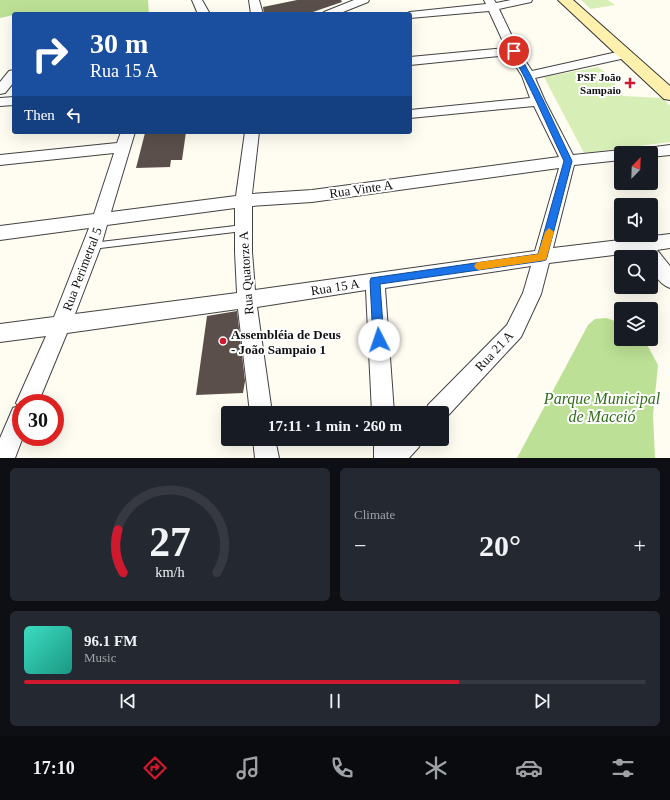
<!DOCTYPE html>
<meta charset="utf-8">
<style>
body{margin:0;font-family:"Times New Roman",serif;background:#242831;color:#f1f3f6;height:100vh;display:flex;flex-direction:column;font-size:15px;white-space:nowrap}
*{box-sizing:border-box;margin:0}
p{font-size:13px;color:#9ea1a6}
.icon{flex:none;width:22px;height:22px;fill:none;stroke:currentColor;stroke-width:2;stroke-linecap:round;stroke-linejoin:round}
.map{position:relative;height:458px;overflow:hidden}
.panel{display:flex;flex-direction:column;gap:10px;padding:10px;background:#0d0f14;flex:1}
.panel>*{flex:none}
.guide{position:absolute;left:12px;top:12px;width:400px;height:122px;border-radius:4px;box-shadow:0 4px 16px #0002;background:#1a4fa0;color:#fff;overflow:hidden}
.needle{width:26px;rotate:23deg}
.tools{position:absolute;left:614px;top:146px;display:grid;gap:8px}
.tools a{display:grid;place-items:center;width:44px;height:44px;border-radius:4px;background:#171b24;box-shadow:0 4px 16px #0002;font-size:20px}
.speed{position:absolute;left:12px;top:394px;display:flex;gap:8px;font-size:20px;font-weight:700;text-align:center}
.speed>*{display:grid;place-content:center;width:52px;height:52px;border-radius:50%;background:#171b24;box-shadow:0 4px 16px #0002;line-height:1}
.speed .limit{border:6px solid #d22;background:#fff;color:#111}
.pin{position:absolute;display:grid;place-items:center;width:34px;height:34px;color:#fff;margin:-17px;border:2px solid #fff;border-radius:50%;box-shadow:0 1px 4px #0007}
.me{position:absolute;width:44px;margin:-22px;rotate:356deg;stroke-linejoin:round;filter:drop-shadow(0 0 3px #0008)}
.turn{display:flex;align-items:center;gap:14px;height:84px;padding:0 12px;font-size:18px}
.turn .icon{width:52px;height:52px;stroke-width:2.5}
.turn b{display:block;font-size:28px;line-height:34px}
.then{display:flex;align-items:center;height:38px;padding:0 12px;background:#0003;gap:8px;font-size:15px}
.big{font-size:30px;font-weight:700;line-height:1.1}
.panel .tile{flex:1;display:flex;flex-direction:column;justify-content:center;gap:6px;min-width:0;padding:0 14px;border-radius:6px;background:#242831}
.panel .dial{align-items:center;gap:0}
.dial svg{height:104px;overflow:visible;fill:none;stroke:#363941;stroke-width:7;stroke-linecap:round;text-anchor:middle}
.dial text{fill:#f1f3f6;stroke:none}
.song{display:flex;align-items:center;gap:12px}
.cover{width:48px;height:48px;border-radius:6px;background:linear-gradient(135deg,hsl(170 70% 55%),hsl(170 70% 35%))}
.played{height:4px;border-radius:2px;background:linear-gradient(90deg,#ce192f 70%,#363941 70%)}
.keys{display:flex;justify-content:space-around;direction:ltr}
.heat{display:flex;justify-content:space-between;align-items:center;font-size:22px;direction:ltr}
.panel .tiles{flex:1;display:grid;gap:10px;grid-template-columns:1fr 1fr}
.tile:last-child{grid-column:span 2}
.trip{position:absolute;left:221px;top:406px;width:228px;height:40px;border-radius:4px;background:#171b24;box-shadow:0 4px 16px #0002;font-weight:700;line-height:40px;text-align:center}
.dock{display:flex;height:64px;justify-content:space-around;align-items:center;background:#090b0e;color:#9ea1a6}
.dock .icon{width:28px;height:28px}
.dock .selected{color:#ce192f}
.dock b{font-size:18px;color:#f1f3f6}
.map>svg:first-child{display:block}
.green{fill:#d8eeb7}
.forest{fill:#bce095}
.building{fill:#5a4f4b}
.lines{fill:none;stroke-linecap:round;stroke-linejoin:round}
.lane-casing{stroke:#434343;stroke-width:2}
.street-casing{stroke:#434343;stroke-width:2}
.secondary-casing{stroke:#323232;stroke-width:2}
.lane{fill:#fff;fill-rule:evenodd}
.street{fill:#fff;fill-rule:evenodd}
.secondary{fill:#fff0ad;fill-rule:evenodd}
.route{fill:#1a73e8;stroke:#114b97}
.slow{fill:#f59e0b}
.poi-dot{fill:#ce192f;stroke:#fff;stroke-width:1.5}
.labels{text-anchor:middle;dominant-baseline:central;stroke-width:4;stroke-linejoin:round;paint-order:stroke}
.far-poi-label{font-size:11px;font-weight:bold;fill:#101010;stroke:#fff;text-anchor:end}
.street-label{font-size:13px;fill:#101010;stroke:#fff}
.poi-label{font-size:13px;font-weight:bold;fill:#101010;stroke:#fff;text-anchor:start}
.near-park-label{font-size:16px;font-style:italic;fill:#316f19;stroke:#fff}
</style>
<div class="map">
<svg width="670" height="458" viewBox="0 0 670 458">
<rect width="100%" height="100%" fill="#fffcf2"/>
<path class="green" d="M581,0h27l7,5 -24,4z
M598,67l12,9 13,20 40,2 7,8v36l-86,11 -40,-76z"/>
<path class="forest" d="M0,0h148l1,14h-67l-8,-2 -14,2h-46v1l-14,3z
M606,318l15,5v16h23l14,26 -5,50 2,43h-138l71,-133 7,-6z"/>
<path class="building" d="M297,0h44l1,2 -35,12h-43l-1,-7z
M186,132l-4,28h-11l-1,7 -34,1 9,-35z
M237,311l8,70 -2,12 -47,2 11,-79z"/>
<g class="lines">
<g class="lane-casing">
<path id="lane" d="M243,225l3,1 1,2 -1,2 -3,1 -151,18 -3,-1 -1,-2 1,-2 3,-1z"/>
</g>
<g class="street-casing">
<path id="street" d="M192,0h10l8,14h-12z
M249,0h10l4,14h-12z
M354,0h15l-1,2 -30,12h-16l2,-2z
M484,0h10l2,3 15,-3h21l-1,2 -32,7 20,42 13,20 94,-21 4,1 2,3 -2,3 -95,21 10,23 28,54 48,-5 6,3h-6v7l-47,5 -21,83 117,-14v14l-13,2 13,16v22c-13,-5 -19,-18 -19,-31h-9l-4,-5 -89,11 -8,31 -20,43 -79,85v-9h-17l3,-8 79,-80 16,-32 8,-27 -146,22 9,125h-22l-6,-123 -109,17 15,106h-22l-12,-104 -171,24 -29,70h-17v34h2l-8,21h-15v-20l13,-30 5,-2 -2,-3 30,-67 -46,6v-18l54,-7 35,-89 -89,12v-14l94,-12 20,-61 -114,12v-10l117,-12 4,-11h14l-24,80 125,-16 9,-64h14l-7,62 60,-4 247,-33 -25,-51 -124,12v-8l120,-12 -8,-22 -13,-21 -99,10v-8l96,-9 -17,-37 -79,7v-4h-5l5,-2 76,-8zM559,168l-24,83 -280,39 -3,-38v-46l60,-4zM235,208v44l2,41 -162,21 26,-68 6,-21z
M14,70v12l-9,11 -5,1v-12l9,-11z
M14,97v8l-14,1v-8z
M670,145v10l-19,2v-4h-14l2,-4z
M253,439h22l4,19h-24z
M374,439h48l-3,8 -10,11h-35z"/>
</g>
<g class="secondary-casing">
<path id="secondary" d="M558,0h15l97,86v14l-6,-1z"/>
</g>
<use href="#lane" class="lane"/>
<use href="#street" class="street"/>
<use href="#secondary" class="secondary"/>
</g>
<path class="route" d="M514,49l3,2c21,35 37,73 55,110l-25,96 -1,3 -4,1 -162,23 4,56 -2,3 -3,2 -4,-2 -2,-3 -3,-59 1,-3 167,-24 26,-93c-18,-37 -33,-75 -54,-110z"/>
<path class="slow" d="M549,228l5,4 -8,28 -67,10 -3,-1 -2,-3 2,-3 3,-1 59,-8 7,-22z"/>
<g class="poi-dot">
<path d="M628 77h4v4h4v4h-4v4h-4v-4h-4v-4h4z"/>
<circle cx="223" cy="341" r="4"/>
</g>
<g class="labels">
<g class="far-poi-label">
<text x="621" y="77">PSF João<tspan x="621" dy="13">Sampaio</tspan></text>
</g>
<g class="street-label">
<text transform="translate(361 189) rotate(-8)">Rua Vinte A</text>
<text transform="translate(82 269) rotate(-69)">Rua Perimetral 5</text>
<text transform="translate(246 273) rotate(-94)">Rua Quatorze A</text>
<text transform="translate(335 287) rotate(-9)">Rua 15 A</text>
<text transform="translate(494 351) rotate(-47)">Rua 21 A</text>
</g>
<g class="poi-label">
<text x="231" y="334">Assembléia de Deus<tspan x="231" dy="15">- João Sampaio 1</tspan></text>
</g>
<g class="near-park-label">
<text x="602" y="398">Parque Municipal<tspan x="602" dy="18">de Maceió</tspan></text>
</g>
</g>
</svg>
<div class="tools">
<a><svg class="needle" viewBox="-14 -14 28 28"><path d="M0-13l5 13h-10z" fill="#e53935"/><path d="M0 13l5-13h-10z" fill="#9ea1a6"/></svg></a>
<a><svg class="icon" aria-label="sound" viewBox="0 0 24 24"><path d="M4 9h4l5-4v14l-5-4H4zM17 9q2 3 0 6"/></svg></a>
<a><svg class="icon" aria-label="search" viewBox="0 0 24 24"><circle cx="10" cy="10" r="6"/><path d="M15 15l6 6"/></svg></a>
<a><svg class="icon" aria-label="layers" viewBox="0 0 24 24"><path d="M12 4l9 5-9 5-9-5zM3 14l9 5 9-5"/></svg></a>
</div>
<div class="speed"><div class="limit">30</div></div>
<div class="pin" style="left:514px;top:51px;background:#d93025"><svg class="icon" aria-label="arrive" viewBox="0 0 24 24"><path d="M6 21V4h12l-3 4 3 4H6"/></svg></div>
<svg class="me" style="left:379px;top:340px" viewBox="-20 -20 40 40"><circle r="19" fill="#fff"/><path d="M0-13L10 11 0 6-10 11z" fill="#1a73e8"/></svg>
<div class="trip">17:11 · 1 min · 260 m</div>
<div class="guide">
<div class="turn"><svg class="icon" aria-label="right" viewBox="0 0 24 24"><path d="M7 20v-9h11M14 6l5 5-5 5"/></svg><div><b>30 m</b>Rua 15 A</div></div>
<div class="then">Then<svg class="icon" aria-label="left" viewBox="0 0 24 24"><path d="M17 20v-9H6M10 6l-5 5 5 5"/></svg></div>
</div>
</div>
<section class="panel">
<div class="tiles">
<div class="tile dial"><svg viewBox="0 0 100 80">
<path d="M14 69A42 42 0 1 1 86 69"/>
<path d="M14 69A42 42 0 0 1 10 36" stroke="#ce192f"/>
<text x="50" y="56" font-size="32" font-weight="700">27</text>
<text x="50" y="72" font-size="11">km/h</text>
</svg></div>
<div class="tile"><p>Climate</p>
<div class="heat"><a>−</a><b class="big">20°</b><a>+</a></div>
</div>
<div class="tile">
<div class="song"><i class="cover"></i><div><b>96.1 FM</b><p>Music</p></div></div>
<div class="played"></div>
<div class="keys"><svg class="icon" aria-label="previous" viewBox="0 0 24 24"><path d="M18 5L8 12l10 7zM5 5v14"/></svg><svg class="icon" aria-label="pause" viewBox="0 0 24 24"><path d="M8 5v14M16 5v14"/></svg><svg class="icon" aria-label="next" viewBox="0 0 24 24"><path d="M6 5l10 7-10 7zM19 5v14"/></svg></div>
</div>
</div>
</section>
<nav class="dock">
<b>17:10</b>
<svg class="icon selected" aria-label="directions" viewBox="0 0 24 24"><path d="M12 3l9 9-9 9-9-9zM9 14v-3h6M13 9l2 2-2 2"/></svg>
<svg class="icon" aria-label="music" viewBox="0 0 24 24"><path d="M9 18V5l10-2v13"/><circle cx="6" cy="18" r="3"/><circle cx="16" cy="16" r="3"/></svg>
<svg class="icon" aria-label="phone" viewBox="0 0 24 24"><path d="M5 4h4l2 5-3 2q2 4 5 5l2-3 5 2v4C11 20 4 13 5 4z"/></svg>
<svg class="icon" aria-label="climate" viewBox="0 0 24 24"><path d="M12 3v18M4 7l16 10M4 17L20 7"/></svg>
<svg class="icon" aria-label="car" viewBox="0 0 24 24"><path d="M5 17H2v-5l4-1 3-4h7l3 4 3 1v5h-3M9 17h6M6 11h13"/><circle cx="7" cy="17" r="2"/><circle cx="17" cy="17" r="2"/></svg>
<svg class="icon" aria-label="filters" viewBox="0 0 24 24"><path d="M4 7h16M4 17h16"/><circle cx="9" cy="7" r="2"/><circle cx="15" cy="17" r="2"/></svg>
</nav>
